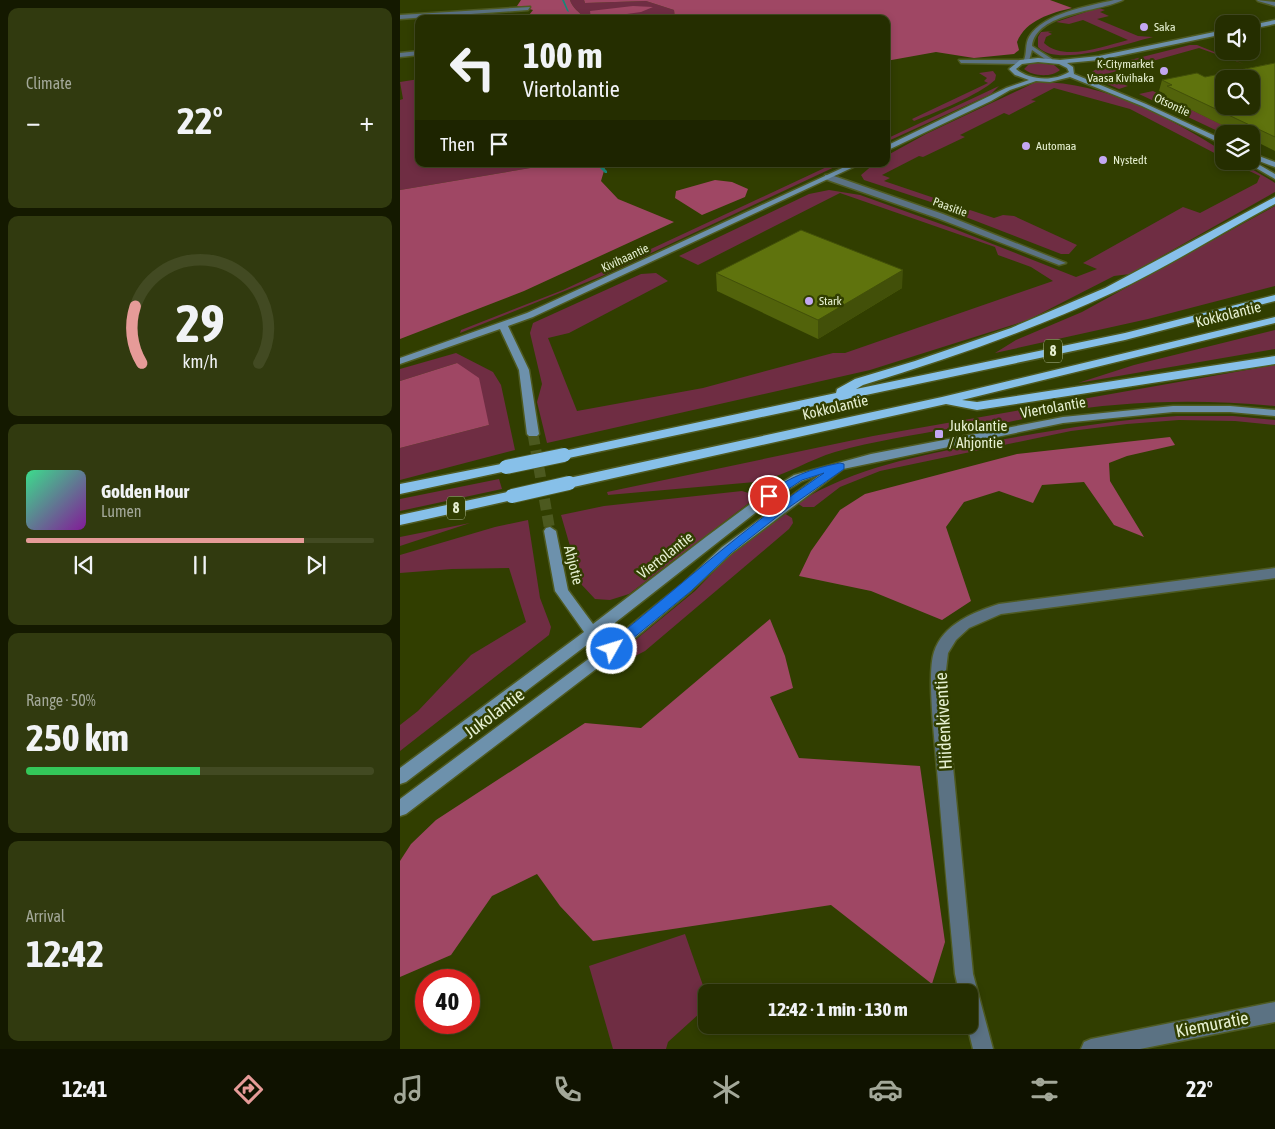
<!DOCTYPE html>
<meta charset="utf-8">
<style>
body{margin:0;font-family:"Asap Condensed",sans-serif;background:#313a0f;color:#f1f3f6;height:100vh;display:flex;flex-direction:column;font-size:19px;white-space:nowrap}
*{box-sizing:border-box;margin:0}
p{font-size:16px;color:#a3a899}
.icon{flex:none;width:28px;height:28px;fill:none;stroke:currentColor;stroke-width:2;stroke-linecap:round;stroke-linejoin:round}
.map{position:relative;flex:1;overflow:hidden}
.details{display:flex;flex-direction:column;gap:8px;padding:8px;background:#141900;width:400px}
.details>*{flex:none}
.top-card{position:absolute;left:15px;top:15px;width:475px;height:152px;border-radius:10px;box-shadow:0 2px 8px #0003,0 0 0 1px #424a22;background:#252e00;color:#f1f3f6;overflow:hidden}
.controls{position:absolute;left:815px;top:15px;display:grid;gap:10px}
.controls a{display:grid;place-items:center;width:45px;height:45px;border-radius:10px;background:#252e00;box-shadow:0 2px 8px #0003,0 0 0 1px #424a22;font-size:25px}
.speed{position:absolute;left:15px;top:969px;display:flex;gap:10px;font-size:25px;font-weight:700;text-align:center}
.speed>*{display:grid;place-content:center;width:65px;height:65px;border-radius:50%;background:#252e00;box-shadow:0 2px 8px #0003,0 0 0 1px #424a22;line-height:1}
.speed .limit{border:8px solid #d22;background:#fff;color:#111}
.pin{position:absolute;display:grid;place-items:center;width:42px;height:42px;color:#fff;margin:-21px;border:2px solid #fff;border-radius:50%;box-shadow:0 1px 5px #0007}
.me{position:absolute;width:55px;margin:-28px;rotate:51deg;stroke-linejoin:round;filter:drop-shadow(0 0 4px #0008)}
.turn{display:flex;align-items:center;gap:18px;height:105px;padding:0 25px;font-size:22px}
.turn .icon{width:65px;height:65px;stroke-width:2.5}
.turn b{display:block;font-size:35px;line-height:42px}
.then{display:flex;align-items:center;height:48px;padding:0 25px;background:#0003;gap:10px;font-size:19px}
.big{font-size:38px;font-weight:700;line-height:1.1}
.details .tile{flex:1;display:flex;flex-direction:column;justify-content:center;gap:8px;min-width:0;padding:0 18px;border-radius:10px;background:#313a0f}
.details .dial{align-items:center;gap:0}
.dial svg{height:130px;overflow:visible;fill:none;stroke:#424a22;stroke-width:7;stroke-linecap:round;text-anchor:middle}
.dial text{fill:#f1f3f6;stroke:none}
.song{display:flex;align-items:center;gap:15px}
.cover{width:60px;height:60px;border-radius:8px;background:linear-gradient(135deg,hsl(150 70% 55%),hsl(290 70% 35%))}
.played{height:5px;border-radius:2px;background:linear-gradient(90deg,#e69b98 80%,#424a22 80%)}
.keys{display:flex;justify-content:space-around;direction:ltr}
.heat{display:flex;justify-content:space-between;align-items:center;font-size:28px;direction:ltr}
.charge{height:8px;border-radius:4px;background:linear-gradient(90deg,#34c759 50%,#424a22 0)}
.trip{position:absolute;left:298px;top:984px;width:280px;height:50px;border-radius:10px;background:#252e00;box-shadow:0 2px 8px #0003,0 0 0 1px #424a22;font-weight:700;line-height:50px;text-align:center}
.tabs{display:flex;height:80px;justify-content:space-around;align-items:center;background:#0f1200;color:#a3a899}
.tabs .icon{width:35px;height:35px}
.tabs .current{color:#e69b98}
.tabs b{font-size:22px;color:#f1f3f6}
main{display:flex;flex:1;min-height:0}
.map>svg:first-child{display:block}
.green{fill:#6f2d43}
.forest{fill:#9f4764}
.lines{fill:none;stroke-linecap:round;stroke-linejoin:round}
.stream{fill:#178779;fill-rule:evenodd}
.secondary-tunnel{stroke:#4c591f;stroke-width:11;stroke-dasharray:11 5.5;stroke-linecap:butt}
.street-casing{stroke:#4e5a21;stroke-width:3}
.secondary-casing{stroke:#4e5a21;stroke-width:3}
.highway-casing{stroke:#4e5a21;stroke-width:3}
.street{fill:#5b7283;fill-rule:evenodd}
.secondary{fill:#6d91ac;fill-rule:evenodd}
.highway{fill:#87c0e9;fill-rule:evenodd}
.highway-bridge-casing{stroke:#4e5a21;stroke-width:16;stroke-linecap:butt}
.highway-bridge{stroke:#87c0e9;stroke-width:14}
.wall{fill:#52630b}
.shaded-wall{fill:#425009}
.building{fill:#5f730d;stroke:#425009;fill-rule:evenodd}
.route{fill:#1a73e8;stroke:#114b97}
.poi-dot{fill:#c3a7f2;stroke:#313e00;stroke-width:2}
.labels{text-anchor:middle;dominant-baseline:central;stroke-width:5;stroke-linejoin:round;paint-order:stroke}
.far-poi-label{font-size:12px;fill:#e6f0d1;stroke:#313e00;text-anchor:start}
.far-street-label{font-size:12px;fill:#e6f0d1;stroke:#313e00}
.shield{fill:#313e00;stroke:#b0bb92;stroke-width:1}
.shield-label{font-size:14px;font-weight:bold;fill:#e6f0d1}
.street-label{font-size:15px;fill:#e6f0d1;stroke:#313e00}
.poi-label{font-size:15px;fill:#e6f0d1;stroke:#313e00;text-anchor:start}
.near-street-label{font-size:18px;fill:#e6f0d1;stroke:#313e00}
</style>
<main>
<section class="details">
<div class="tile"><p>Climate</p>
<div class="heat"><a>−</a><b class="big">22°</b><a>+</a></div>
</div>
<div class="tile dial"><svg viewBox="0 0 100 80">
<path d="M14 69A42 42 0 1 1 86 69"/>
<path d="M14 69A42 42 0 0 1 10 34" stroke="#e69b98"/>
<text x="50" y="56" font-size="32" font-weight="700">29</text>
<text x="50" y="72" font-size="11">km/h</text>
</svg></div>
<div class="tile">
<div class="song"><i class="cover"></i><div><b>Golden Hour</b><p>Lumen</p></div></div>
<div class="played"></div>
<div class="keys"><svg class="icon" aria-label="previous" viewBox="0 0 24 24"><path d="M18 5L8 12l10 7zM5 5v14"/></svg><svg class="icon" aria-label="pause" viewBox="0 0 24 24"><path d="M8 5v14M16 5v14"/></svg><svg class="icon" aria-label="next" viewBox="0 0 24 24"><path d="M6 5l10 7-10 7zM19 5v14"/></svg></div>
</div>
<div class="tile"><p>Range · 50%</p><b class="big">250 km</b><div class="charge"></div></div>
<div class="tile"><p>Arrival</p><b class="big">12:42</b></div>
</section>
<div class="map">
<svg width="875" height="1049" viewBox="0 0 875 1049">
<rect width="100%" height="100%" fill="#313e00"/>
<path class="green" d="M170,0h14l1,3 61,-2 28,9 1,9h-90c-5,-7 -13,-11 -15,-19z
M698,8l7,2 -5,2 9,4 -12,3 41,17 15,1c-26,6 -96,31 -115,10v-10l3,-5 12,-1 -5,1 4,2 -6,3 -2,6c20,19 60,3 84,-3l-45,-20 -14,4 -13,-2z
M790,45h7l47,19 -45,-16 -100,28 29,10 -9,3 -32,-14 11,-7z
M638,63l16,2 6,5c-9,8 -28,6 -36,-1l5,-5z
M593,71l3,4 -1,5c-16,15 -59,32 -81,41l-2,-2 76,-36 -4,-2 3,-3 -8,-5z
M19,79v85h135l-154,26v-90l3,-1 -3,-17z
M636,82c66,-1 133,35 188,70v6l-94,-49 -76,-21 -23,12 5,1 -27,14 -5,-2 -44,22 5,2 -42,20 -4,-1 -37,19 8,3 -6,3 62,21 -3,4 -79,-26 -3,-5 13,-11h12v-8l40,-22z
M599,86l-8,8 -105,48v-3z
M753,91l12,6 76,37h-17l-85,-40z
M828,161h10l34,20 3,2v9l-145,82 -16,2 -86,44 -158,50 -323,73 -10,-41 5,-18 -12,-51 3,-10 108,-49 15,-1 12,8 -99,52 -21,5 29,73 126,-23 130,-35h12l208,-72 -22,-14 -33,-12 -3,-8 -155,-54 -142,72 -19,-9 130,-62 20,-4 31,5 92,33 124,49 21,-8 -14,-6 100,-56 17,6 57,-30 3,-7z
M433,164h8l-239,112 -142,57 1,-3 102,-40z
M875,206v80l-127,33 -153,34 21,-13 66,-28z
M570,210l24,8 9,-3 11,1 63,29 -8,9h-8l-98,-38 -1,-2z
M875,330v19l-197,34 56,-18z
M56,353l37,19 8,13 14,65 -115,30v-32l89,-23 -32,-62 -57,18v-12z
M875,365v41c-53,-5 -106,-6 -160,-1 -53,4 -105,17 -157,28l-5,-5c-39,7 -79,13 -118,24 -27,8 -52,25 -80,30l-147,13 -1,-3 266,-56z
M777,416h56l42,4v5l-40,-4 -56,-1 -52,4 -56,7 -191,40 -40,16 -26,20h-11l-6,-4c61,-37 118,-46 187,-60 64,-12 127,-23 193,-27z
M99,479l3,10 -102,22v-12z
M342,491l16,5 -129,98 -19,6 -15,-1 -14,-15 -20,-69 43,-9z
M384,513l8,5 1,5 -4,6 -144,122 -37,19 -8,-1 95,-78 37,-38z
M128,520l12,78 11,29 -2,8 -149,116v-26l18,-14 53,-56 55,-33 -17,-54 -57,1 -52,4v-18l95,-28z
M70,523l-70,23v-9z
M285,934l21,60v29l-6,-10 -32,29 -2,7h-53l-24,-83z"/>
<path class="forest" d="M121,0h49c2,8 10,12 15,19h-59l7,-9 -16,-4z
M184,0h466l22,8c-21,5 -46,12 -55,34l2,8 -5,4 -40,4 -38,-6 -50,9v-42h-211l-1,-9 -28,-9 -61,2z
M233,6l20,1 -12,5 -50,7 -1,-8z
M154,164h52l-5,17 17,18 56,23 -150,69 -124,48v-149z
M315,180l17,2 16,7 -3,8 -43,18 -27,-17 1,-7z
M57,363l22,15 10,47 -89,23v-67z
M770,437l5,8 -48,11 -18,7 1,18 34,56 -30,-12 -30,-43 -42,3 -9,18 -34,-12 -35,11 -18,25 25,74 -29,19 -71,-29 -72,-15 12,-25 29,-41 25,-16 152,-40z
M370,619l15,37 8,32 -23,9 29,61 121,8 25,176 -13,42 -101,-79 -238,36 -33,-35 -23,-32 -45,22 -41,59 -51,22v-116l11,-17 25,-24 149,-97 56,5z"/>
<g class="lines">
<path class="stream" d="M162,0h2l5,12 -2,-1z
M196,164h4l7,7v2h-2z"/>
<path class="secondary-tunnel" d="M133,434l17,97"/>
<g class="street-casing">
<path id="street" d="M714,0h9c-23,12 -87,12 -91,46l20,13v2h-4l-16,-11 -3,11 -5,-1c3,-7 1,-16 5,-23 14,-24 60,-31 85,-37z
M857,0l18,2v4l-17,-5z
M130,7l-2,3 -128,9v-4z
M19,51v4l-19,2v-4z
M559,60h61l3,2 -3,2 -59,-1z
M425,175h6l112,39 123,49 -7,2 -122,-47 -112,-39z
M875,568v10l-274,36 -32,14 -13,12 -8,13 -2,17 3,55 24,249 20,75h-20l-6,-24h2v-33h-10l-4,-18c-7,-72 -13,-144 -19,-216 -2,-25 -9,-85 -2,-106 9,-28 40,-40 65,-48z
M875,1002v20l-135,27h-59l3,-7 7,-3z"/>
</g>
<g class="secondary-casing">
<path id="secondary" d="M875,20v4l-24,5v-4z
M824,30v4l-125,26 -32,3 6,4 1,7 72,30 78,36v5l-82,-39 -72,-29 -20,5 -14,-1 -26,9 -19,11 -105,50v-5l120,-58 23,-8 -14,-5 -6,-6 11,-9 18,-2 22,2 39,-4zM638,62l21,2 8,4 2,4c-16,10 -40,8 -53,-3l6,-5z
M851,153l24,9v5l-24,-9z
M851,160l24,14v5l-31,-18z
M451,164h9l-327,153 -25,9 21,44 10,64 -2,2h-8l-2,-2 -8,-64 -19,-41 -100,35v-6l127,-45z
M773,406h57l45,4v6l-45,-4h-57l-110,11 -220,46 -111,84 -41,38 -74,62 -211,161 -6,2v-17l202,-150 -10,-8 -186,141 -6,2v-16l184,-136 -29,-41 -11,-60 2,-3 4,-1 6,4 12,59 25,34 113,-87 59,-44 29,-18 77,-21 192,-37zM421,474l-99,73 -41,38 -70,56 -9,-8 171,-134 29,-18z"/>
</g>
<g class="highway-casing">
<path id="highway" d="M875,197v7c-54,29 -107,63 -163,89 -80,37 -164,66 -249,92l-7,4 269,-56 150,-38v6l-150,39 -561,119 -7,-4 7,-4 272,-58 1,-4 18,-10 60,-18 96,-33 94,-40z
M875,317v6l-313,77 15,2 298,-46v8l-298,46 -31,-6 -377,84 -7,-5 7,-5 373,-81z
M106,463l5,1 2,3 -2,3 -111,24v-10z
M112,491l7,5 -2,3 -117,26v-10z"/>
</g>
<use href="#street" class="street"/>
<use href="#secondary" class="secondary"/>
<use href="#highway" class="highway"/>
<g class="highway-bridge-casing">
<path id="highway-bridge" d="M106,467l58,-12
M112,496l57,-13"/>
</g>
<use href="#highway-bridge" class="highway-bridge"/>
</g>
<path class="wall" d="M875,63v88l-24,-12v-5h-11l-75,-37v-3l-6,-3 3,-11 43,-3z
M316,273l186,15 -84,51 -101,-48z"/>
<path class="shaded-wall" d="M503,270l-1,18 -84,51v-19z"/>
<path class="building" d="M875,63v74l-108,-51 5,-1 -10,-5 35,-7 8,4zM824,79h27v27h-27z
M401,230l102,40 -85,50 -102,-47z"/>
<path class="route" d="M440,463l4,1v5l-56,39 -57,45 -40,38 -75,61h-9l-2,-3 2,-4c72,-58 140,-120 217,-172l-22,7 -29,19h-8v-5c26,-17 44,-25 75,-31z"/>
<g class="poi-dot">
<circle cx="744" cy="27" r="5"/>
<circle cx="764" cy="71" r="5"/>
<circle cx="626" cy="146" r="5"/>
<circle cx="703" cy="160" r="5"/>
<circle cx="409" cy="301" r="5"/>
<rect x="534" y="429" width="10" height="10" rx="2.5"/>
</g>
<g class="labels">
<g class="far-poi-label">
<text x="754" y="27">Saka</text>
<text x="754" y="64" text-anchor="end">K-Citymarket<tspan x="754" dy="14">Vaasa Kivihaka</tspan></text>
<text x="636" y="146">Automaa</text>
<text x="713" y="160">Nystedt</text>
<text x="419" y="301">Stark</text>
</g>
<g class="far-street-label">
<text transform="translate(772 105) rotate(25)">Otsontie</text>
<text transform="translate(550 207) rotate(20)">Paasitie</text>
<text transform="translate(225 258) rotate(-25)">Kivihaantie</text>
</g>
<g class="shield">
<rect x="644" y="339.5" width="18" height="23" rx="4"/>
<rect x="47" y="496.5" width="18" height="23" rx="4"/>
</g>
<g class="shield-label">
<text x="653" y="351">8</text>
<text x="56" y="508">8</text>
</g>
<g class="street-label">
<text transform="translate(828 314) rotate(-14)">Kokkolantie</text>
<text transform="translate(435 407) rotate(-13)">Kokkolantie</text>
<text transform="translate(653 407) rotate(-10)">Viertolantie</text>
<text transform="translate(265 555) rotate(-38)">Viertolantie</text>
<text transform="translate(174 565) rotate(76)">Ahjotie</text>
</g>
<g class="poi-label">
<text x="549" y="425">Jukolantie<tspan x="549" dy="17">/ Ahjontie</tspan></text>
</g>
<g class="near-street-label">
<text transform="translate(94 713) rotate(-37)">Jukolantie</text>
<text transform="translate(543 721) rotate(-93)">Hiidenkiventie</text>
<text transform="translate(812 1024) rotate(-11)">Kiemuratie</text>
</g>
</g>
</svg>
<div class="controls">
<a><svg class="icon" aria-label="sound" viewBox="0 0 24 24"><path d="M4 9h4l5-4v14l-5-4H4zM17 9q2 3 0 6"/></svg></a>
<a><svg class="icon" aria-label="search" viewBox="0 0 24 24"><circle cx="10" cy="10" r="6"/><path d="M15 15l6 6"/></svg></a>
<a><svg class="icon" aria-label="layers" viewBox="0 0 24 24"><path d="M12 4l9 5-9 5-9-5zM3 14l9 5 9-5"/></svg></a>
</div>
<div class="speed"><div class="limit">40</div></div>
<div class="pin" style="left:369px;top:496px;background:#d93025"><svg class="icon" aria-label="arrive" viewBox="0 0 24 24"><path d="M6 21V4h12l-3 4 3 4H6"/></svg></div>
<svg class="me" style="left:212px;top:649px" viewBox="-20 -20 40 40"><circle r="17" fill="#1a73e8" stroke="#fff" stroke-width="3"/><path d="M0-11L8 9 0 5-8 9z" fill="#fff"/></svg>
<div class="trip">12:42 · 1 min · 130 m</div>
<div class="top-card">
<div class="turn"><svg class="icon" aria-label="left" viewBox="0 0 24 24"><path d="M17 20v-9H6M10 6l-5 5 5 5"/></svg><div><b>100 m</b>Viertolantie</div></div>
<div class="then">Then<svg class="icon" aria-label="arrive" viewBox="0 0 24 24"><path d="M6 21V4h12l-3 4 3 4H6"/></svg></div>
</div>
</div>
</main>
<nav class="tabs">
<b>12:41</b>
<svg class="icon current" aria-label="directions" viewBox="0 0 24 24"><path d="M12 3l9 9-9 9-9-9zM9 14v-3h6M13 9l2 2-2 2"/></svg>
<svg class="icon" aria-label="music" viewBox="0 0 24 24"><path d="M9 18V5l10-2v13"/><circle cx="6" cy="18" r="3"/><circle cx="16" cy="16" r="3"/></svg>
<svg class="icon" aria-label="phone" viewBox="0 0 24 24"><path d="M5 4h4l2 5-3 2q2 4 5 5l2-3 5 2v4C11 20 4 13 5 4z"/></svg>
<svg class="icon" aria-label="climate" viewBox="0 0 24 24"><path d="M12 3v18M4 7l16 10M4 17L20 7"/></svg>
<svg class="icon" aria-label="car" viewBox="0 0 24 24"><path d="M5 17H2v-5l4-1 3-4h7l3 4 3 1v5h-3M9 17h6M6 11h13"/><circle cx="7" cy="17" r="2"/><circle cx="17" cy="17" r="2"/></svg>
<svg class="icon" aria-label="filters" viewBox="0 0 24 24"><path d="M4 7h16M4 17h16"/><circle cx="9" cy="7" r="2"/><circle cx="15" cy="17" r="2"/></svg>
<b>22°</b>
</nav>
